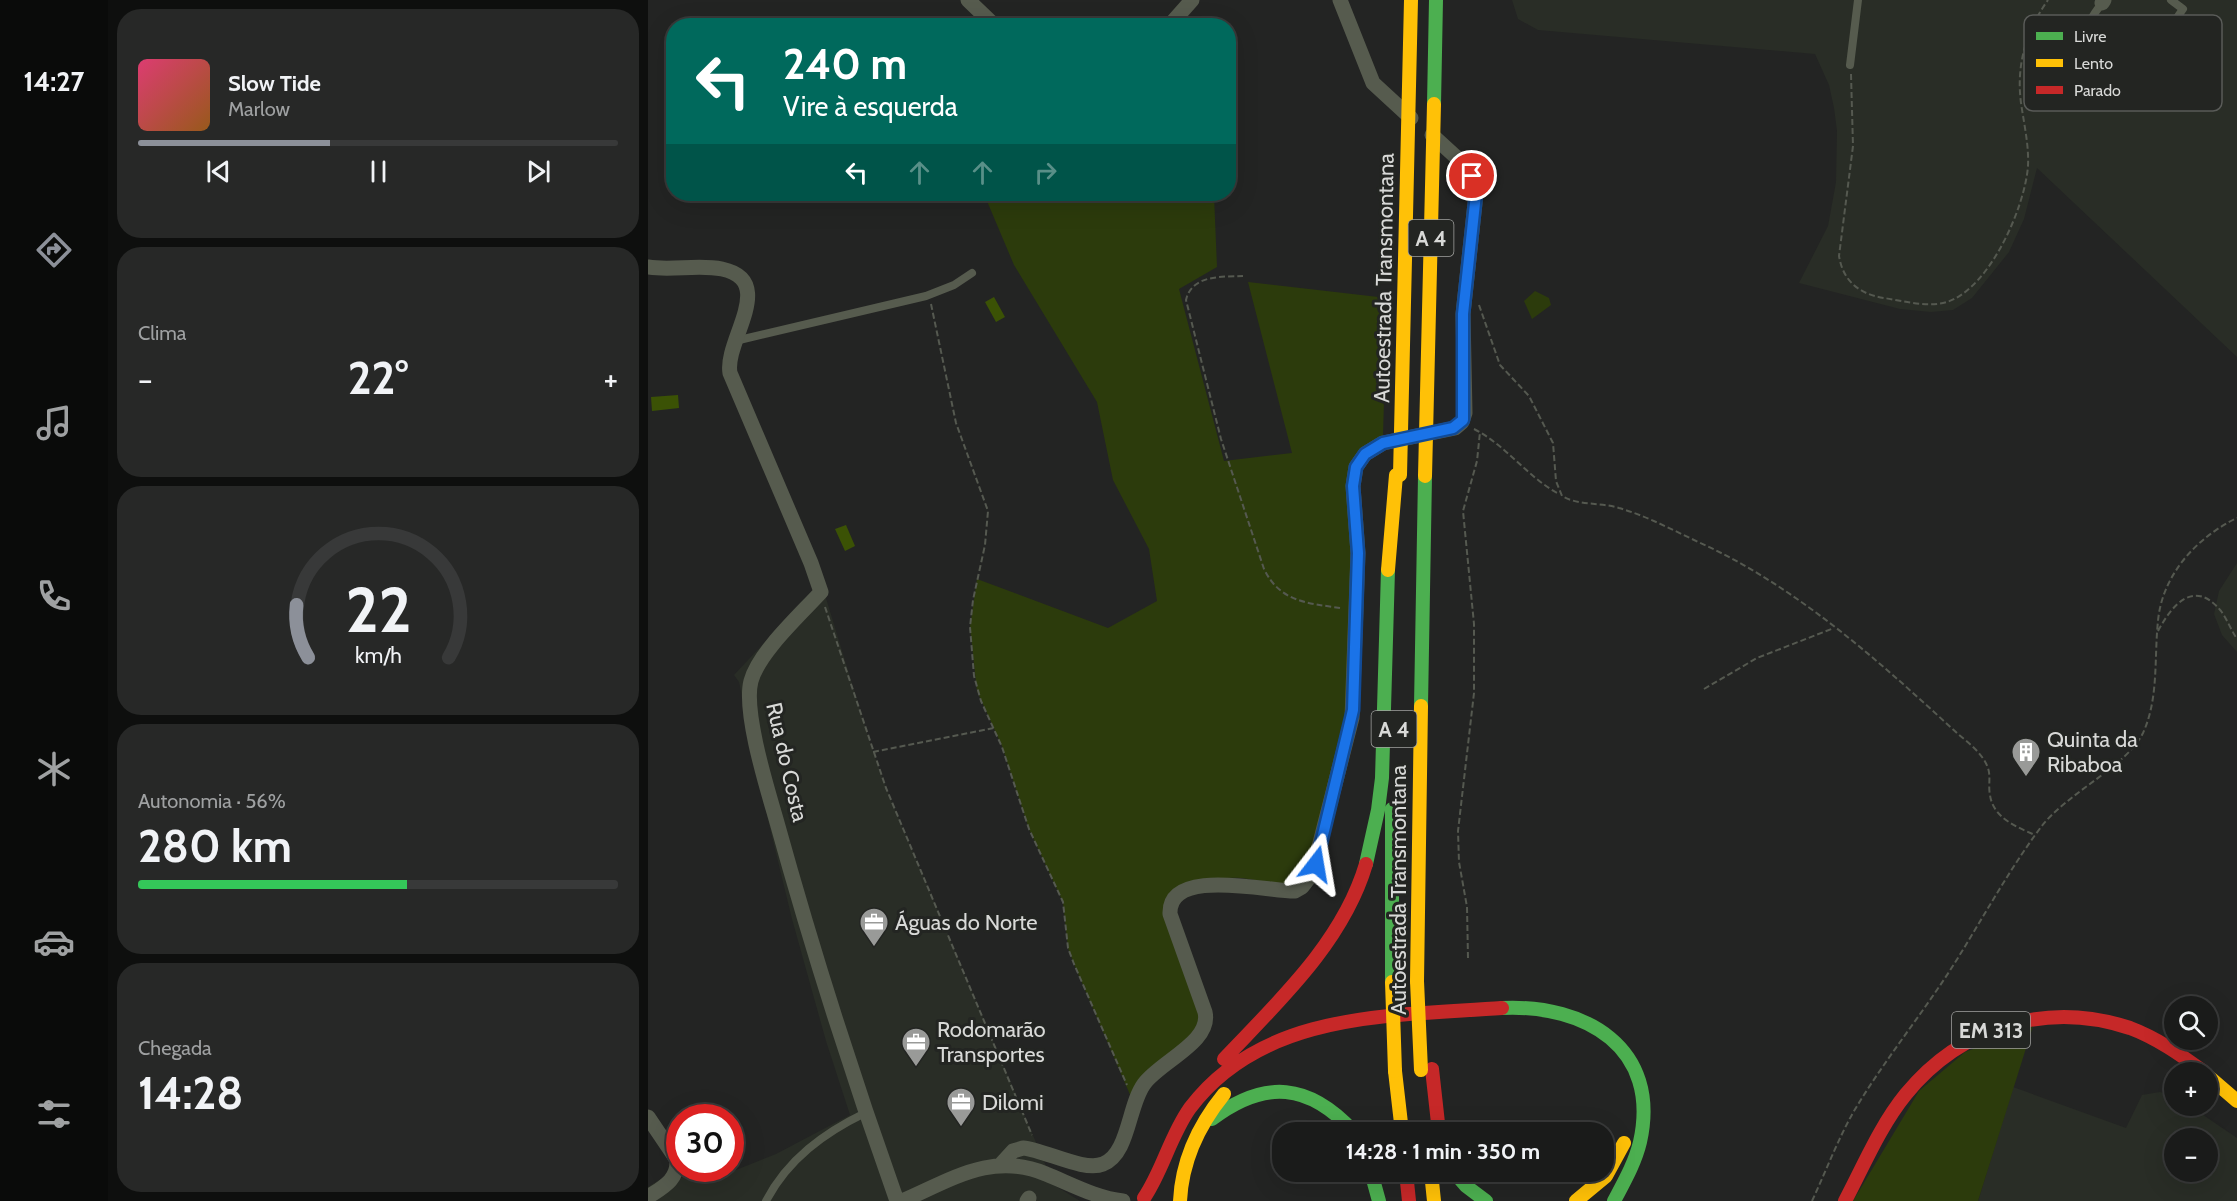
<!DOCTYPE html>
<html lang="pt">
<meta charset="utf-8">
<style>
body{margin:0;font-family:Cabin,sans-serif;background:#272827;color:#f1f3f6;height:100vh;display:flex;flex-direction:column;font-size:22px;white-space:nowrap}
*{box-sizing:border-box;margin:0}
p{font-size:20px;color:#9fa1a2}
.icon{flex:none;width:33px;height:33px;fill:none;stroke:currentColor;stroke-width:2;stroke-linecap:round;stroke-linejoin:round}
.map{position:relative;flex:1;overflow:hidden}
.drawer{display:flex;flex-direction:column;gap:9px;padding:9px;background:#0e0f0e;width:540px}
.drawer>*{flex:none}
.top-card{position:absolute;left:18px;top:18px;width:570px;height:183px;border-radius:24px;box-shadow:0 6px 24px #0002,0 0 0 2px #383939;background:#00695c;color:#fff;overflow:hidden}
.controls{position:absolute;left:1516px;top:996px;display:grid;gap:12px}
.controls a{display:grid;place-items:center;width:54px;height:54px;border-radius:50%;background:#1a1b1a;box-shadow:0 6px 24px #0002,0 0 0 2px #383939;font-size:30px}
.speed{position:absolute;left:18px;top:1104px;display:flex;gap:12px;font-size:30px;font-weight:700;text-align:center}
.speed>*{display:grid;place-content:center;width:78px;height:78px;border-radius:50%;background:#1a1b1a;box-shadow:0 6px 24px #0002,0 0 0 2px #383939;line-height:1}
.speed .limit{border:9px solid #d22;background:#fff;color:#111}
.pin{position:absolute;display:grid;place-items:center;width:51px;height:51px;color:#fff;margin:-26px;border:3px solid #fff;border-radius:50%;box-shadow:0 2px 6px #0007}
.me{position:absolute;width:66px;margin:-33px;rotate:14deg;stroke-linejoin:round;filter:drop-shadow(0 0 4px #0008)}
.turn{display:flex;align-items:center;gap:21px;height:126px;padding:0 18px;font-size:27px}
.turn .icon{width:78px;height:78px;stroke-width:2.5}
.turn b{display:block;font-size:42px;line-height:51px}
.lanes{display:flex;align-items:center;height:57px;padding:0 18px;background:#0003;justify-content:center;gap:30px;direction:ltr}
.lanes .off{opacity:.35}
.big{font-size:45px;font-weight:700;line-height:1.1}
.drawer .tile{flex:1;display:flex;flex-direction:column;justify-content:center;gap:9px;min-width:0;padding:0 21px;border-radius:24px;background:#272827}
.drawer .dial{align-items:center;gap:0}
.dial svg{height:156px;overflow:visible;fill:none;stroke:#383939;stroke-width:7;stroke-linecap:round;text-anchor:middle}
.dial text{fill:#f1f3f6;stroke:none}
.song{display:flex;align-items:center;gap:18px}
.cover{width:72px;height:72px;border-radius:9px;background:linear-gradient(135deg,hsl(340 70% 55%),hsl(30 70% 35%))}
.played{height:6px;border-radius:3px;background:linear-gradient(90deg,#8c9099 40%,#383939 40%)}
.keys{display:flex;justify-content:space-around;direction:ltr}
.heat{display:flex;justify-content:space-between;align-items:center;font-size:33px;direction:ltr}
.charge{height:9px;border-radius:4px;background:linear-gradient(90deg,#34c759 56%,#383939 0)}
.trip{position:absolute;left:624px;top:1122px;width:342px;height:60px;border-radius:24px;background:#1a1b1a;box-shadow:0 6px 24px #0002,0 0 0 2px #383939;font-weight:700;line-height:60px;text-align:center}
main{display:flex;flex:1;min-height:0}
.tabs{display:flex;flex-direction:column;width:108px;justify-content:space-around;align-items:center;background:#0a0b0a;color:#9fa1a2}
.tabs .icon{width:42px;height:42px}
.tabs .on{color:#8c9099}
.tabs b{font-size:27px;color:#f1f3f6}
.map>svg:first-child{display:block}
.built{fill:#292d26;fill-rule:evenodd}
.green{fill:#2c3b0c}
.water{fill:#3b5205}
.lines{fill:none;stroke-linecap:round;stroke-linejoin:round}
.path{stroke:#555950;stroke-width:2;stroke-dasharray:6 3;stroke-linecap:butt}
.lane{stroke:#565b4e;stroke-width:8}
.street{stroke:#565b4e;stroke-width:15}
.fast{stroke:#4caf50;stroke-width:14}
.slow{stroke:#ffc107;stroke-width:14}
.jam{stroke:#c62828;stroke-width:14}
.fast-bridge{stroke:#4caf50;stroke-width:14}
.slow-bridge{stroke:#ffc107;stroke-width:14}
.route-casing{stroke:#114b97;stroke-width:15}
.route{stroke:#1a73e8;stroke-width:10}
.labels{text-anchor:middle;dominant-baseline:central;stroke-width:6;stroke-linejoin:round;paint-order:stroke}
.shield{fill:#232522;stroke:#a2a3a1;stroke-width:1.5}
.shield-label{font-size:21px;font-weight:bold;fill:#d8d9d7}
.street-label{font-size:22px;fill:#d8d9d7;stroke:#232522}
.poi-label{font-size:22px;fill:#d8d9d7;stroke:#232522;text-anchor:start}
.key{fill:#232522;stroke:#595b58;stroke-width:1.5}
.key-label{font-size:16px;fill:#d8d9d7}
</style>
<main>
<nav class="tabs">
<b>14:27</b>
<svg class="icon on" aria-label="directions" viewBox="0 0 24 24"><path d="M12 3l9 9-9 9-9-9zM9 14v-3h6M13 9l2 2-2 2"/></svg>
<svg class="icon" aria-label="music" viewBox="0 0 24 24"><path d="M9 18V5l10-2v13"/><circle cx="6" cy="18" r="3"/><circle cx="16" cy="16" r="3"/></svg>
<svg class="icon" aria-label="phone" viewBox="0 0 24 24"><path d="M5 4h4l2 5-3 2q2 4 5 5l2-3 5 2v4C11 20 4 13 5 4z"/></svg>
<svg class="icon" aria-label="climate" viewBox="0 0 24 24"><path d="M12 3v18M4 7l16 10M4 17L20 7"/></svg>
<svg class="icon" aria-label="car" viewBox="0 0 24 24"><path d="M5 17H2v-5l4-1 3-4h7l3 4 3 1v5h-3M9 17h6M6 11h13"/><circle cx="7" cy="17" r="2"/><circle cx="17" cy="17" r="2"/></svg>
<svg class="icon" aria-label="filters" viewBox="0 0 24 24"><path d="M4 7h16M4 17h16"/><circle cx="9" cy="7" r="2"/><circle cx="15" cy="17" r="2"/></svg>
</nav>
<section class="drawer">
<div class="tile">
<div class="song"><i class="cover"></i><div><b>Slow Tide</b><p>Marlow</p></div></div>
<div class="played"></div>
<div class="keys"><svg class="icon" aria-label="previous" viewBox="0 0 24 24"><path d="M18 5L8 12l10 7zM5 5v14"/></svg><svg class="icon" aria-label="pause" viewBox="0 0 24 24"><path d="M8 5v14M16 5v14"/></svg><svg class="icon" aria-label="next" viewBox="0 0 24 24"><path d="M6 5l10 7-10 7zM19 5v14"/></svg></div>
</div>
<div class="tile"><p>Clima</p>
<div class="heat"><a>−</a><b class="big">22°</b><a>+</a></div>
</div>
<div class="tile dial"><svg viewBox="0 0 100 80">
<path d="M14 69A42 42 0 1 1 86 69"/>
<path d="M14 69A42 42 0 0 1 8 42" stroke="#8c9099"/>
<text x="50" y="56" font-size="32" font-weight="700">22</text>
<text x="50" y="72" font-size="11">km/h</text>
</svg></div>
<div class="tile"><p>Autonomia · 56%</p><b class="big">280 km</b><div class="charge"></div></div>
<div class="tile"><p>Chegada</p><b class="big">14:28</b></div>
</section>
<div class="map">
<svg width="1589" height="1201" viewBox="0 0 1589 1201">
<rect width="100%" height="100%" fill="#232423"/>
<path class="built" d="M864,0h725v357l-200,-189 -13,51 -15,33 -37,46 -19,12 -22,2 -31,-3 -101,-26 29,-57 8,-44 1,-51 -3,-23 -5,-23 -14,-31 -277,-24 -20,-11z
M1589,563v89l-15,-17 -8,-21 5,-23z
M173,582l52,170 18,48 163,385 26,16h-432v-14l11,-7 29,-3 15,3 18,-4 55,-22 74,-39 -24,-74 -34,-122 -24,-99 -29,-138 -5,-7z
M1365,1087l113,41 16,-33 18,-3 15,5v9h15l47,32v63h-259zM1527,1138h33v34h-33z"/>
<path class="green" d="M336,194l230,1 3,72 -38,22 45,172 68,-8 -44,-171 139,16 -4,137 -25,16 -10,18 -1,27 5,37 -3,165 -5,40 -38,137 -8,9c-19,2 -38,-4 -57,-6 -25,-2 -47,6 -70,15l30,117v16l-70,71 -57,-133 -6,-16 -5,-46 -34,-73 -27,-83 -25,-55 -7,-64 7,-48 131,49 49,-27 -8,-52 -36,-69 -16,-78 -83,-137z
M887,291l14,7 2,7 -19,14 -8,-18z
M1385,1026l-55,175h-125l66,-110 46,-39z"/>
<path class="water" d="M346,297l11,20 -9,5 -11,-20z
M30,395l1,13 -27,3 -1,-14z
M198,525l9,21 -10,5 -10,-22z"/>
<g class="lines">
<path class="path" d="M1203,74l2,72 -14,110c4,25 20,38 45,42 20,3 44,10 63,4 43,-14 78,-95 81,-136 1,-21 -4,-42 -7,-63 -5,-38 5,-72 27,-103
M595,276c-20,1 -51,-2 -57,24l35,139 43,130c16,33 43,34 76,39
M283,304l25,119 32,88 -3,34 -12,55 -3,27 4,49 7,25 21,46 27,82 34,73 5,46 6,16 53,121
M831,305l21,60 29,31 24,47 3,38 6,15c17,10 38,6 57,12 31,9 59,25 88,38 95,45 175,118 251,188 11,9 25,20 30,34 3,9 0,18 2,27 3,23 27,32 45,40
M826,429c33,17 53,48 85,65
M177,607l61,181 146,347
M1510,631c14,-26 36,-53 63,-20 6,8 10,19 16,28
M1056,689l53,-31 77,-30
M225,752l121,-24
M820,958l-1,-51 -8,-45 -1,-31 16,-138v-69l-11,-113 14,-50 3,-29
M1164,1201c14,-30 26,-62 42,-90 31,-52 70,-99 102,-150 28,-45 53,-91 85,-134 26,-34 86,-61 102,-94 16,-35 11,-75 15,-112 4,-46 39,-84 79,-103"/>
<path class="lane" d="M1454,3c-5,7 -12,15 -14,24 -5,28 34,54 57,34 13,-11 27,-37 38,-52l-12,-9
M1202,65l8,-65
M87,341l191,-45 28,-11 18,-12
M118,1201c22,-42 58,-68 99,-88"/>
<path class="street" d="M320,0l27,26
M692,0l33,83 38,35
M1454,3l2,-3
M521,26l23,-26
M0,267c24,4 50,-3 74,2 56,12 2,72 8,104l81,190 10,29c-21,23 -62,60 -70,89 -8,30 16,107 25,138 36,130 76,256 121,382
M0,1117l29,43c1,20 -14,27 -29,37
M354,1163l11,-12 10,-3c22,2 61,24 80,16 26,-10 25,-58 41,-80 17,-23 68,-42 61,-72l-35,-98c-2,-48 100,-22 125,-23l7,-4 10,-13 40,-156 6,-165 -5,-67 3,-19 9,-13 18,-11 72,-15 7,-6 3,-9 -2,-99 13,-120 -8,-26 -36,-33
M254,1201c49,-21 90,-50 144,-27 25,10 50,24 77,27
M379,1201l2,-3"/>
<path class="fast" d="M773,706l4,-230
M744,809v173
M718,864l12,-54 4,-32 6,-208
M854,1008c84,-4 159,40 138,134 -5,21 -16,40 -26,59
M564,1119c53,-40 97,-36 142,13
M723,1172l8,29
M806,1172l12,14 20,15"/>
<path class="slow" d="M740,570l8,-95
M769,981l4,-275
M747,1071l7,61
M1560,1076l29,25
M783,1172l3,29
M532,1201c2,-41 18,-75 44,-107
M928,1201l30,-25 18,-33"/>
<path class="jam" d="M576,1059c54,-57 119,-117 142,-195
M784,1069l7,63
M758,1172l3,29
M496,1198c19,-28 26,-62 46,-90 73,-97 202,-92 312,-100
M1197,1201c19,-36 35,-75 61,-107 55,-67 140,-94 224,-66 27,10 51,27 74,44"/>
<path class="fast-bridge" d="M786,104l2,-104"/>
<path class="slow-bridge" d="M752,475l11,-475
M777,476l9,-372
M769,981l4,89
M744,982l3,89"/>
</g>
<g class="lines">
<g class="route-casing">
<path id="route" d="M668,864l37,-154 5,-157 -5,-67 3,-19 9,-13 18,-11 70,-15 10,-8v-106l13,-120 -4,-18"/>
</g>
<use href="#route" class="route"/>
</g>
<defs>
<g id="building-pin" transform="scale(1.5)"><path d="M0 17L-7.5 6A9.5 9.5 0 1 1 7.5 6Z" fill="#999a98" stroke="#232522"/><path d="M-4-6H4V6H1V3H-1V6H-4ZM-2.5-4.3h1.7v1.8h-1.7ZM.8-4.3h1.7v1.8H.8ZM-2.5-1h1.7V.8h-1.7ZM.8-1h1.7V.8H.8Z" fill="#fff"/></g>
<g id="office-pin" transform="scale(1.5)"><path d="M0 17L-7.5 6A9.5 9.5 0 1 1 7.5 6Z" fill="#999a98" stroke="#232522"/><path d="M-6-3h4V-5.5h4V-3h4V5H-6ZM-1-4.5V-3h2v-1.5ZM-6 0V1H6V0Z" fill="#fff"/></g>
</defs>
<g fill-rule="evenodd">
<use href="#building-pin" x="1378" y="752"/>
<use href="#office-pin" x="226" y="922"/>
<use href="#office-pin" x="268" y="1042"/>
<use href="#office-pin" x="313" y="1102"/>
</g>
<g class="labels">
<g class="shield">
<rect x="760.5" y="220" width="45" height="36" rx="4.5"/>
<rect x="723.5" y="711" width="45" height="36" rx="4.5"/>
<rect x="1304" y="1012" width="78" height="36" rx="4.5"/>
</g>
<g class="shield-label">
<text x="783" y="238">A 4</text>
<text x="746" y="729">A 4</text>
<text x="1343" y="1030">EM 313</text>
</g>
<g class="street-label">
<text transform="translate(736 278) rotate(-89)">Autoestrada Transmontana</text>
<text transform="translate(139 762) rotate(77)">Rua do Costa</text>
<text transform="translate(750 890) rotate(-90)">Autoestrada Transmontana</text>
</g>
<g class="poi-label">
<text x="1399" y="739">Quinta da<tspan x="1399" dy="25">Ribaboa</tspan></text>
<text x="247" y="922">Águas do Norte</text>
<text x="289" y="1029">Rodomarão<tspan x="289" dy="25">Transportes</tspan></text>
<text x="334" y="1102">Dilomi</text>
</g>
</g>
<rect x="1376" y="15" width="198" height="96" rx="9" class="key"/>
<rect x="1388" y="32" width="27" height="8" fill="#4caf50"/>
<rect x="1388" y="59" width="27" height="8" fill="#ffc107"/>
<rect x="1388" y="86" width="27" height="8" fill="#c62828"/>
<g class="key-label">
<text x="1426" y="42">Livre</text>
<text x="1426" y="69">Lento</text>
<text x="1426" y="96">Parado</text>
</g>
</svg>
<div class="controls">
<a><svg class="icon" aria-label="search" viewBox="0 0 24 24"><circle cx="10" cy="10" r="6"/><path d="M15 15l6 6"/></svg></a>
<a>+</a>
<a>−</a>
</div>
<div class="speed"><div class="limit">30</div></div>
<div class="pin" style="left:824px;top:176px;background:#d93025"><svg class="icon" aria-label="arrive" viewBox="0 0 24 24"><path d="M6 21V4h12l-3 4 3 4H6"/></svg></div>
<svg class="me" style="left:668px;top:864px" viewBox="-20 -20 40 40"><path d="M0-17L14 15 0 8-14 15z" fill="#1a73e8" stroke="#fff" stroke-width="4"/></svg>
<div class="trip">14:28 · 1 min · 350 m</div>
<div class="top-card">
<div class="turn"><svg class="icon" aria-label="left" viewBox="0 0 24 24"><path d="M17 20v-9H6M10 6l-5 5 5 5"/></svg><div><b>240 m</b>Vire à esquerda</div></div>
<div class="lanes"><svg class="icon" aria-label="left" viewBox="0 0 24 24"><path d="M17 20v-9H6M10 6l-5 5 5 5"/></svg><svg class="icon off" aria-label="ahead" viewBox="0 0 24 24"><path d="M12 20V5M6 11l6-6 6 6"/></svg><svg class="icon off" aria-label="ahead" viewBox="0 0 24 24"><path d="M12 20V5M6 11l6-6 6 6"/></svg><svg class="icon off" aria-label="right" viewBox="0 0 24 24"><path d="M7 20v-9h11M14 6l5 5-5 5"/></svg></div>
</div>
</div>
</main>
